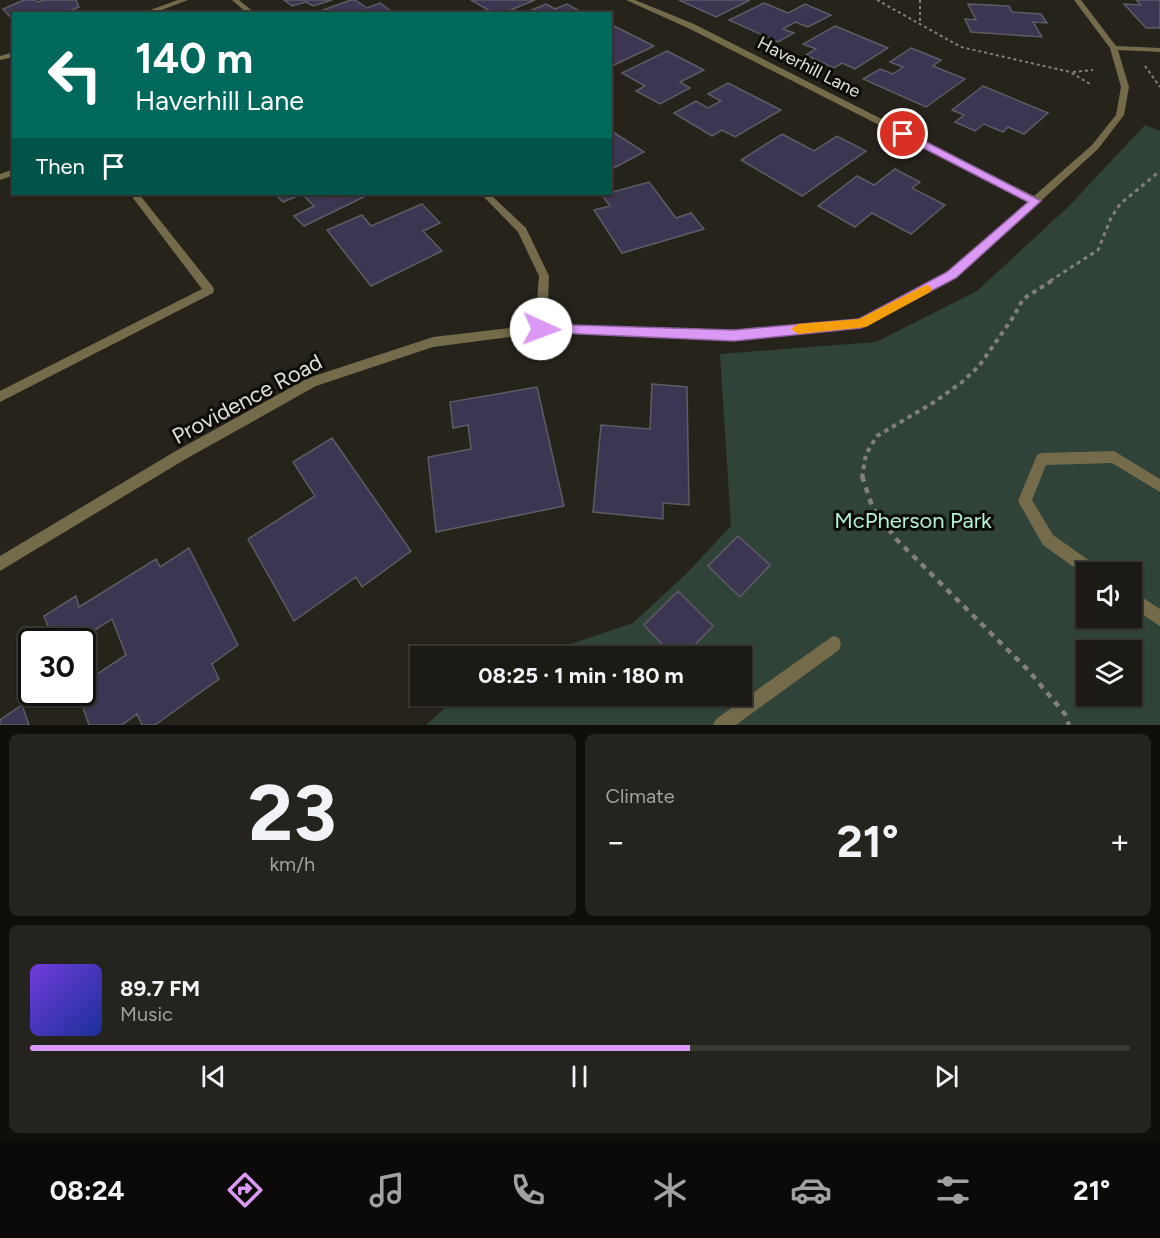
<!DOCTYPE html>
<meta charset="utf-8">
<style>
body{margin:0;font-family:Figtree,sans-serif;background:#25231d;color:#f1f3f6;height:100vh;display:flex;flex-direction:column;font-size:22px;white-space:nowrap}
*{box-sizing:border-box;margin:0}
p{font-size:20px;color:#a0a1a0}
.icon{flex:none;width:33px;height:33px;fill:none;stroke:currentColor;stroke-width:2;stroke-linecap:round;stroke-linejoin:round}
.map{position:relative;height:725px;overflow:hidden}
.details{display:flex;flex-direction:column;gap:9px;padding:9px;background:#0f0e0b;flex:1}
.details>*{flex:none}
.guide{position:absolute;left:12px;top:12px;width:600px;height:183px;border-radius:0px;box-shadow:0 2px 4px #0004,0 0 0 2px #3a3834;background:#00695c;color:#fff;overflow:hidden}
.fabs{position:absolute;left:1076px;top:562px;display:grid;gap:12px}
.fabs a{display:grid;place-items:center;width:66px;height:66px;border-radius:0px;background:#1c1a14;box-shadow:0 2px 4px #0004,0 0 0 2px #3a3834;font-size:30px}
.speed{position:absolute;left:18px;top:628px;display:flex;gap:12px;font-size:30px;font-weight:700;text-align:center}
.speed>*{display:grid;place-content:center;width:78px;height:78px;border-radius:50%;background:#1c1a14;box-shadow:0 2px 4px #0004,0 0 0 2px #3a3834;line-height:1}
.speed .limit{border:3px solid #111;border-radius:9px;background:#fff;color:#111}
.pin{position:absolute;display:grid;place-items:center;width:51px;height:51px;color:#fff;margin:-26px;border:3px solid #fff;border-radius:50%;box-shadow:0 2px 6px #0007}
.me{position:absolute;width:66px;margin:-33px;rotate:92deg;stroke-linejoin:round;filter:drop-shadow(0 0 4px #0008)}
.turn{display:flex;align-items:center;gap:21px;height:126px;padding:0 24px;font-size:27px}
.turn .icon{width:78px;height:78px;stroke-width:2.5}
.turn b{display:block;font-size:42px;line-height:51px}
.then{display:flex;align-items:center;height:57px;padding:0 24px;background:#0003;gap:12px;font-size:22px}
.big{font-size:45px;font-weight:700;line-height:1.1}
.details .tile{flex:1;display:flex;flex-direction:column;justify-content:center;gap:9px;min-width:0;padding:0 21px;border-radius:9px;background:#25231d}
.details .dial{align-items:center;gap:0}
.dial b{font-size:78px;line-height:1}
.song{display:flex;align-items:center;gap:18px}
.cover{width:72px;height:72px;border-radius:9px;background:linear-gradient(135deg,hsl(260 70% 55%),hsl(230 70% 35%))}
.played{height:6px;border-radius:3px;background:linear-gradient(90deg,#db99f5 60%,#3a3834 60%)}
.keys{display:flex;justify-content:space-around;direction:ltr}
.heat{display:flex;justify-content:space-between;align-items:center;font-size:33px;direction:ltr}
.details .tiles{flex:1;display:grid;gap:9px;grid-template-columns:1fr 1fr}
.tile:last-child{grid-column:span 2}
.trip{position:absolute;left:410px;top:646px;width:342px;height:60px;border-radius:0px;background:#1c1a14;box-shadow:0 2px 4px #0004,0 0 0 2px #3a3834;font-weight:700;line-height:60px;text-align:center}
.menu{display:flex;height:96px;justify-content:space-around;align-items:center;background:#0b0a08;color:#a0a1a0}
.menu .icon{width:42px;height:42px}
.menu .selected{color:#db99f5}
.menu b{font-size:27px;color:#f1f3f6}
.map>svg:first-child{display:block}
.green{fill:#2f4339;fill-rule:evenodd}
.building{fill:#3d3652;stroke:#5d5c65;stroke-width:1.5}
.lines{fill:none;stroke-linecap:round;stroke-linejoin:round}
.path-far3{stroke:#828079;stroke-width:2;stroke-dasharray:3 3;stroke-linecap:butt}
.path-far2{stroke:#828079;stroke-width:3;stroke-dasharray:4 4;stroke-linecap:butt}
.path-far1{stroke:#828079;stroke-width:4;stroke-dasharray:4.5 4.5;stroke-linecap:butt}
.path{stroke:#828079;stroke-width:4.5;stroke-dasharray:6 6;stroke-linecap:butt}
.service{fill:#746b4b;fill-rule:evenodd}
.minor{fill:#746b4b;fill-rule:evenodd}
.route{fill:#db99f5;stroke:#8e639f;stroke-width:1.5}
.slow{fill:#f59e0b}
.labels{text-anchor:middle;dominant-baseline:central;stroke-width:6;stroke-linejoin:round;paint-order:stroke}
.far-street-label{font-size:18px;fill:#e0ded9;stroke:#0d0c09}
.street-label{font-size:22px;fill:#e0ded9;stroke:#0d0c09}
.park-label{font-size:22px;fill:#b2f2d2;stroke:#0d0c09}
</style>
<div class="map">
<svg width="1160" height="725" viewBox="0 0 1160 725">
<rect width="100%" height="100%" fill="#26231b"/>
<path class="green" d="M1145,125l15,6v594h-734l32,-29h283v-39h-209l101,-34 52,-48 46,-49 -11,-172 156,-12 101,-51 92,-85zM1086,573h45v45h-45zM1086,651h45v45h-45z"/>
<path class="building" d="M24,0h11l2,2 8,-2h31l3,7 -17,7h-48v7l-11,-12z
M284,0h48l-19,6 -7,-4 -14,4z
M351,0h4l12,8 13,-5 15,11h-67l-5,-4z
M471,0h64l-34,14h-6z
M679,0h71l-34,17z
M1136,0h24v28h-14l-22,-24 17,1z
M764,3l24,10 17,-9 26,11 -23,12 -13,-5 -12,7 11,4 -16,9 -49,-22z
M546,4l9,5 12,-5 18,10h-63z
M968,4l41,2 3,6 29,2 6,9 -14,-1 9,15 -71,-5 -6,-13 11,1z
M612,25l42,21 -44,21v-41z
M835,26l53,22 -33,21 -13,-6 -8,5 -28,-13 10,-6 -13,-5z
M911,48l30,12 -8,6 32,13 -39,28 -63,-28 17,-10 13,5 10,-7 -13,-5z
M667,51l37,19 -24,12 10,6 -30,16 -24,-13 9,-5 -23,-13z
M728,83l53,27 -46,27 -13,-7 -10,6 -38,-23 22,-12 12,7 13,-7 -13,-7z
M983,86l65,27 -24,21 -16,-7 -5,5 -19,-8 -9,7 -20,-9 9,-7 -12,-5z
M610,130l34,22 -34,18z
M782,134l32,17 23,-15 29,15 -64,45 -61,-36z
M895,169l25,13 -8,6 33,17 -34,29 -39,-21 -17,14 -37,-21 39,-30 17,9z
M649,182l27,36 15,-5 13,16 -82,24 -28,-43 16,-4 -8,-11z
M275,194h27l-19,8z
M302,194h68l-66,32 -10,-10 20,-10z
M422,204l18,19 -17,8 19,20 -71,35 -44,-56 35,-15 9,11z
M652,384l35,3 2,118 -26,-2v16l-70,-7 8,-87 49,4z
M537,387l27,119 -128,26 -8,-75 43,-8 -3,-24 -15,3 -3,-26z
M332,438l79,113 -49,36 -6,-10 -62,44 -46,-82 67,-43 -22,-34z
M738,536l32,29 -30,32 -32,-31z
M189,548l49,97 -26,19 7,15 -64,46h-13l-5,-11 -15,11h-33l-11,-32h4v-9l44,-29 -14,-36 -36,23h-22l-10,-26 32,-20 3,11 77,-48 4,8z
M678,591l35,35 -30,31h-9l-30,-32z
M22,705l7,20h-29v-5z"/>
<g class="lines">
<path class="path-far3" d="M877,0l84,47 109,25 20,12
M920,0v21
M1145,66l15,21
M1073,72l20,-2"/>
<path class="path-far2" d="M1050,281l48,-31 13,-32 9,-14 40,-33"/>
<path class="path-far1" d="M862,478l4,-24 11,-18 59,-35 26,-19 17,-16 35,-50 9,-17 30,-19"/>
<path class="path" d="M862,476l11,33 24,31 131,130 37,44 4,11"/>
<path class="service" d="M14,169v6l-14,5v-6z
M130,194h9l74,93 1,3 -1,3 -213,109v-11l202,-102z
M1114,451l46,28v13l-48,-29 -66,2 -14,35 21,35 47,33 3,5h-17v3l-43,-31 -25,-44 19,-46 5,-2z
M1131,590l29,19v17l-29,-19z
M833,636l6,2 2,6 -2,6 -103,75h-23l3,-6z"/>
<path class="minor" d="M178,0h10l-37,14h-12z
M232,0h7l17,14h-8z
M626,0h9l59,24 340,172 58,-51 24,-30 5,-28 -11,-39 -36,-48h7l35,46 44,2v4l-42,-2 11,37 -5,28 -26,34 -142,129 -91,48 -131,13 -193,-6 -108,14 -117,39 -132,74 -184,111v-15l174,-104 134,-74 125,-41 102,-12 4,-49 -21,-44 -37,-38h9l36,34 23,48 -2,49 187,6 125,-12 89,-47 81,-71 -341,-173z
M14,52v5l-14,3v-4z"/>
</g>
<path class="route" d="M900,132h7l134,69 -85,77 -95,50 -127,13 -198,-9 -2,-3 2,-4 5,-1 193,6 125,-11 88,-47 81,-70 -128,-66z"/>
<path class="slow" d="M926,285l4,1 2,3 -2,3 -64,35 -68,7 -7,-5 7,-5 61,-5z"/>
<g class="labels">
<g class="far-street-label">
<text transform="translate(809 67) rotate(27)">Haverhill Lane</text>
</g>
<g class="street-label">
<text transform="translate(247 399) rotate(-28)">Providence Road</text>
</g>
<g class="park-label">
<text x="913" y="520">McPherson Park</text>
</g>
</g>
</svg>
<div class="fabs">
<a><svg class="icon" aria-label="sound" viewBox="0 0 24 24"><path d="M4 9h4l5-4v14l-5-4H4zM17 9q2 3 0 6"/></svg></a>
<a><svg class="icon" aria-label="layers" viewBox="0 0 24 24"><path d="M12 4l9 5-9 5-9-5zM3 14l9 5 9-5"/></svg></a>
</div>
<div class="speed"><div class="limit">30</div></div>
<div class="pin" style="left:903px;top:134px;background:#d93025"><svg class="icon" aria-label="arrive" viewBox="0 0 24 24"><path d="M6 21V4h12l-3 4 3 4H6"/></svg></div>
<svg class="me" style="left:541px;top:329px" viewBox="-20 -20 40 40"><circle r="19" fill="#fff"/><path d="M0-13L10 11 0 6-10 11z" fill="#db99f5"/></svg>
<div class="trip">08:25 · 1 min · 180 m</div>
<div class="guide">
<div class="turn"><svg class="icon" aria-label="left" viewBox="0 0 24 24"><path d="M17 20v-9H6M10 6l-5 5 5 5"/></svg><div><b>140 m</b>Haverhill Lane</div></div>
<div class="then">Then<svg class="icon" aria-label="arrive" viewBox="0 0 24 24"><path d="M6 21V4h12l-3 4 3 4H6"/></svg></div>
</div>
</div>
<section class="details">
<div class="tiles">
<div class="tile dial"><b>23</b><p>km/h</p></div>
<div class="tile"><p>Climate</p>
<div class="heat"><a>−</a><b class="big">21°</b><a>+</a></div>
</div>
<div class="tile">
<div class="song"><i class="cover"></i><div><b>89.7 FM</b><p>Music</p></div></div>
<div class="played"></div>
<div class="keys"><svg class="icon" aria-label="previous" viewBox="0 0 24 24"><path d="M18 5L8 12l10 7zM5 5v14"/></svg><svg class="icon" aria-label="pause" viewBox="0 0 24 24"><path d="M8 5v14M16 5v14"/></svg><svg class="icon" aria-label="next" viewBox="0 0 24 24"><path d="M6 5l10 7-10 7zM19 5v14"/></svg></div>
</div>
</div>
</section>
<nav class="menu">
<b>08:24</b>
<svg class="icon selected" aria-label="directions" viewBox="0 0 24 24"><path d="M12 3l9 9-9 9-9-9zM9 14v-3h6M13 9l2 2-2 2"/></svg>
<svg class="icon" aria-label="music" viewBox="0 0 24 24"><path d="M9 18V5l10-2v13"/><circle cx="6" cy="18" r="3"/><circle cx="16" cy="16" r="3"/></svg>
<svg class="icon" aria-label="phone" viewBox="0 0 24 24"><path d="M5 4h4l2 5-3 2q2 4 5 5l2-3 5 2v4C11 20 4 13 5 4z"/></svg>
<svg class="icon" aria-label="climate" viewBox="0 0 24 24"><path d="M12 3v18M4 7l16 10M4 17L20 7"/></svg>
<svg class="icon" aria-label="car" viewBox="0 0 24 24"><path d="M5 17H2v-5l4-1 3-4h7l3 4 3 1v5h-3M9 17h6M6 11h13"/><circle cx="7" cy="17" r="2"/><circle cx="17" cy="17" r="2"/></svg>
<svg class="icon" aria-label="filters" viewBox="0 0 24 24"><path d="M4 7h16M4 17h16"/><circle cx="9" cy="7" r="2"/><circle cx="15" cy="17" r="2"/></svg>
<b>21°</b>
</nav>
